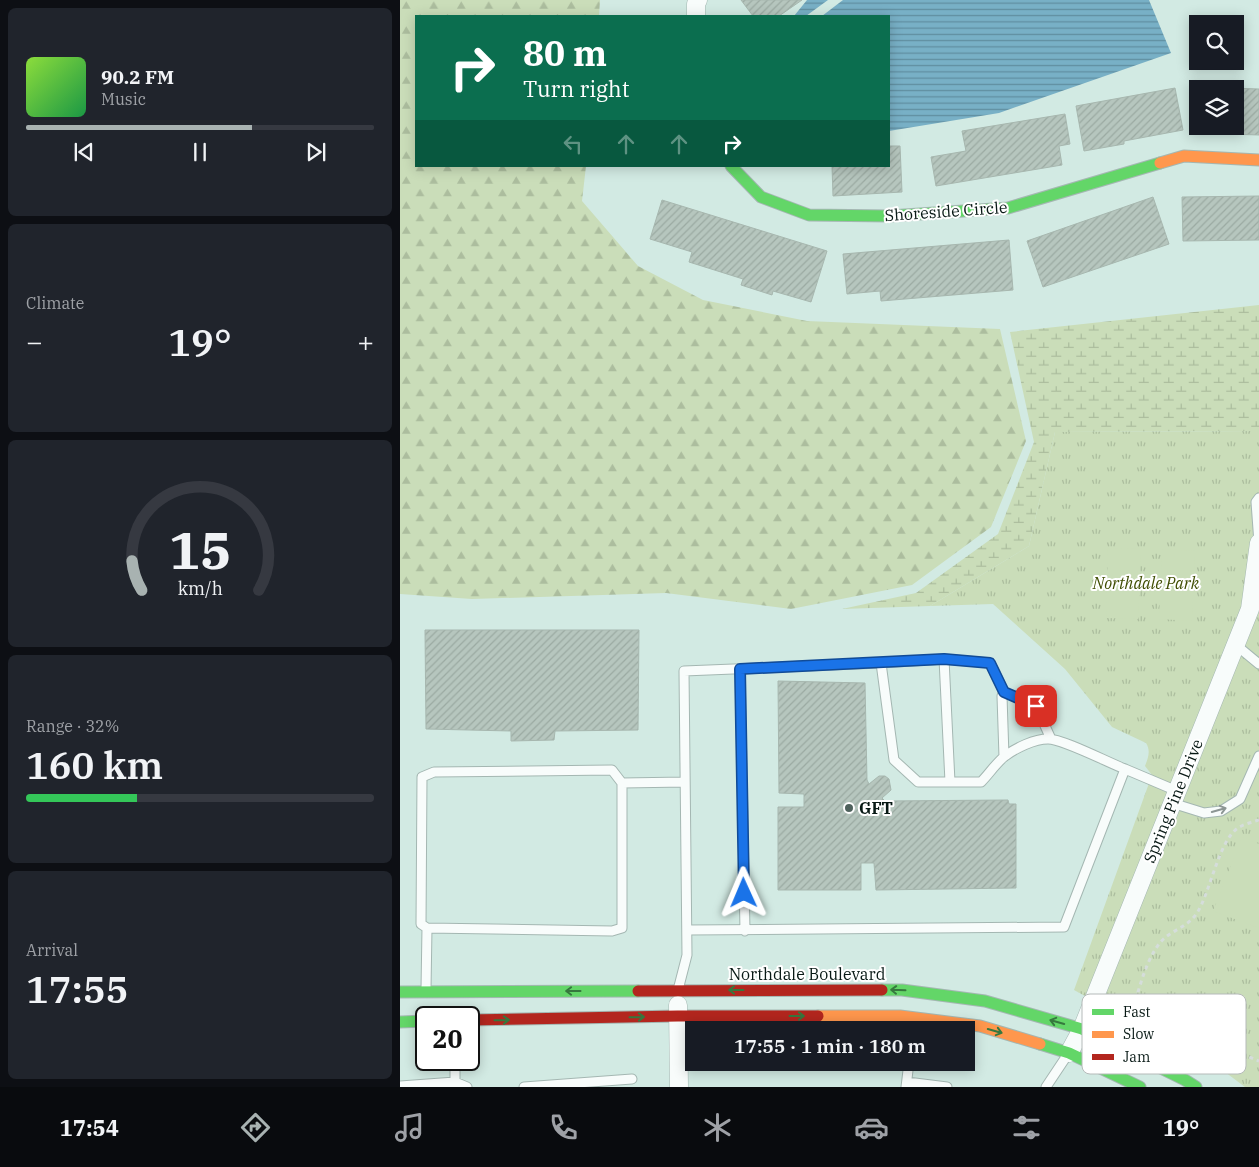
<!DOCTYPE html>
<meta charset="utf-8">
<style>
body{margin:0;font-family:"IBM Plex Serif",serif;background:#20242c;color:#f1f3f6;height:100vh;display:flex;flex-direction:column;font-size:19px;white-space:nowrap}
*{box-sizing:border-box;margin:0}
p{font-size:16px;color:#9ea1a6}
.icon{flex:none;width:28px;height:28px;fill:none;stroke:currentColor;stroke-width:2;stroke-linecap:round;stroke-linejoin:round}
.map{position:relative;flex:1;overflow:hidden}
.details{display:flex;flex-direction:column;gap:8px;padding:8px;background:#0d0f14;width:400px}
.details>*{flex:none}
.guide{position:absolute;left:15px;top:15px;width:475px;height:152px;border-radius:0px;box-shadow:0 2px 12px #0003;background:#0b6e4f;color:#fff;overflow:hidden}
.tools{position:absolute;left:789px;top:15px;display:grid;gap:10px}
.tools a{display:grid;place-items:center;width:55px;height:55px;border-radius:0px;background:#171b24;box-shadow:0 2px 12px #0003;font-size:25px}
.speed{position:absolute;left:15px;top:1006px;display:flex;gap:10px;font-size:25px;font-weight:700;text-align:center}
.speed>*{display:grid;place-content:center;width:65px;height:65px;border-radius:50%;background:#171b24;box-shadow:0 2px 12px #0003;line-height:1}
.speed .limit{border:2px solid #111;border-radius:8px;background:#fff;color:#111}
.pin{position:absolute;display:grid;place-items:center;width:42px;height:42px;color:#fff;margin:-21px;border-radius:10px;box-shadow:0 2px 8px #0006}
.me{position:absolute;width:55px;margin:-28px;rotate:359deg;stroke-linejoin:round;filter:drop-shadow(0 0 4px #0008)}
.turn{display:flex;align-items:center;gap:18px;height:105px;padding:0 25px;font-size:22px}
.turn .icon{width:65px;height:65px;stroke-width:2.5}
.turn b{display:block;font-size:35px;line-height:42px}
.lanes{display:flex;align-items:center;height:48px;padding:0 25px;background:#0003;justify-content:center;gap:25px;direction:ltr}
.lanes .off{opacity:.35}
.big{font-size:38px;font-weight:600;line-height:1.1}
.details .widget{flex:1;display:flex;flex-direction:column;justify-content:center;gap:8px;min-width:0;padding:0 18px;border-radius:8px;background:#20242c}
.details .dial{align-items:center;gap:0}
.dial svg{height:130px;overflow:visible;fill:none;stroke:#363941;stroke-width:7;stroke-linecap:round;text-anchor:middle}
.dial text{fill:#f1f3f6;stroke:none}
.song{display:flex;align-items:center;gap:15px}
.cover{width:60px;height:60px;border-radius:8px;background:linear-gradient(135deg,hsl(90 70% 55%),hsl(140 70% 35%))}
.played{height:5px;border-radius:2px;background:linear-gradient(90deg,#a8b2b1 65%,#363941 65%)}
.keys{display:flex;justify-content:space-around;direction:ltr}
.heat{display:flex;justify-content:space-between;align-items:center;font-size:28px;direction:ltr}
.charge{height:8px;border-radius:4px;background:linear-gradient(90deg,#34c759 32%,#363941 0)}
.trip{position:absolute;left:285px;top:1021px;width:290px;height:50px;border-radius:0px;background:#171b24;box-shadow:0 2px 12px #0003;font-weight:600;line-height:50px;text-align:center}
.menu{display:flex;height:80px;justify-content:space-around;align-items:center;background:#090b0e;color:#9ea1a6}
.menu .icon{width:35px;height:35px}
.menu .selected{color:#a8b2b1}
.menu b{font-size:22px;color:#f1f3f6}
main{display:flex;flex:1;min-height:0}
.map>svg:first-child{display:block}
.forest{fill:url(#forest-firs)}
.wetland{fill:url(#wetland-marsh)}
.park{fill:url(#park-tufts)}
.pitch{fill:#caddb9}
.water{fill:url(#water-rules)}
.building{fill:url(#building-hatch);stroke:#a7b7af}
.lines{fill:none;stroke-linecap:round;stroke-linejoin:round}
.lane-casing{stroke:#a4b7b2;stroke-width:11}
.street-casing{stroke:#a4b7b2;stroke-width:19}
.fast-casing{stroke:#a4b7b2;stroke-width:13}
.slow-casing{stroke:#a4b7b2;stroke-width:13}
.jam-casing{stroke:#a4b7b2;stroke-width:13}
.path{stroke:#d5dddb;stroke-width:3;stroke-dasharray:4 4;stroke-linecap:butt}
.lane{stroke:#f8fcfb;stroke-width:9}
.street{stroke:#f8fcfb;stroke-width:18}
.fast{stroke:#63d668;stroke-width:11}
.slow{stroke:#ff974d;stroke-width:11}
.jam{stroke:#b3261e;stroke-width:11}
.oneway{stroke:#8c9694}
.oneway2{stroke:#36783e}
.route-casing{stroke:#114b97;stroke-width:12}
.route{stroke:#1a73e8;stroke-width:9}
.poi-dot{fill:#4f625d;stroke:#fff;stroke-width:2}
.labels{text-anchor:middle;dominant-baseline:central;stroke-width:4;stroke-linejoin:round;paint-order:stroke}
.street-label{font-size:16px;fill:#081915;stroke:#fff}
.park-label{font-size:16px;font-style:italic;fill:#404e03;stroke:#fff}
.poi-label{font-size:16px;font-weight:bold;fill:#081915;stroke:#fff;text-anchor:start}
.key{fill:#fff;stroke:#b5bab9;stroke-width:1}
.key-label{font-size:14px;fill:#081915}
</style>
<main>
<section class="details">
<div class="widget">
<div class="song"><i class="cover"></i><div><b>90.2 FM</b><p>Music</p></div></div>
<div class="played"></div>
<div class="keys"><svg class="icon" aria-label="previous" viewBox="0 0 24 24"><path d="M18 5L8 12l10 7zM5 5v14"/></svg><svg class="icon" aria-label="pause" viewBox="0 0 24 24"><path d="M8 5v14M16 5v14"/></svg><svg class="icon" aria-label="next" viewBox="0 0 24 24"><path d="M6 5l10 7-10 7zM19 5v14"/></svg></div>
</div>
<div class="widget"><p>Climate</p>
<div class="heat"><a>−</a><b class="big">19°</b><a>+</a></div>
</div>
<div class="widget dial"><svg viewBox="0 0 100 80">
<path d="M14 69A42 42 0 1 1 86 69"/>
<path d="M14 69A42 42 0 0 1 8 51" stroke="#a8b2b1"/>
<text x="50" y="56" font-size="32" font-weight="700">15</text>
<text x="50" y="72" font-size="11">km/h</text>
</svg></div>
<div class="widget"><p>Range · 32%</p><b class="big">160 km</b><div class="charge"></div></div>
<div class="widget"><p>Arrival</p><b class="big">17:55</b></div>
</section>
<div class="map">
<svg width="859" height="1087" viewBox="0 0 859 1087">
<defs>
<pattern id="forest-firs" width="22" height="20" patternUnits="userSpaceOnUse" patternTransform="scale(1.25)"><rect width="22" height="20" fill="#caddb9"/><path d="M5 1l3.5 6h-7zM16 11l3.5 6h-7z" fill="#acbd9e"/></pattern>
<pattern id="wetland-marsh" width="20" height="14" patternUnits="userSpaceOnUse" patternTransform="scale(1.25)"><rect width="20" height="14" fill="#caddb9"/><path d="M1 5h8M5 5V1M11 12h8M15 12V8" fill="none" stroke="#acbd9e"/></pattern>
<pattern id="park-tufts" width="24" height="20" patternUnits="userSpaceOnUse" patternTransform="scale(1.25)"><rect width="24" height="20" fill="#caddb9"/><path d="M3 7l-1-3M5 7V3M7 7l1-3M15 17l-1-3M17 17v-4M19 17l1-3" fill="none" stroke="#acbd9e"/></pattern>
<pattern id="water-rules" width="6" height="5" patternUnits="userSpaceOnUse" patternTransform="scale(1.25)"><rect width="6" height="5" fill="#78b0c6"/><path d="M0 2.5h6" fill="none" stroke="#608ea0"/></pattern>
<pattern id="building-hatch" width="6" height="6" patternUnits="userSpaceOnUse" patternTransform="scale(1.25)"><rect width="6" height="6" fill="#b6c6be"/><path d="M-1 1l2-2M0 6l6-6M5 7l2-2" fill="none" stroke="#9baaa2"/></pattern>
</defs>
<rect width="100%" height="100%" fill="#d2eae3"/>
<path class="forest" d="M0,0h200l-1,16h-183v150h170l-4,35 56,65 65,34 104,21 193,8 26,112 -35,86 -79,58 -121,24 -125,-16 -194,6 -72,-5z"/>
<path class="wetland" d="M859,305v126l-204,1 -26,114 -99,60 -88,3 74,-16 82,-59 36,-92 -24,-110z"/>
<path class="park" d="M859,431v656h-14l-20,-15 -151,-82 78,-215 -7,-9c3,-8 6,-15 1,-23l-34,-16 -47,-58 -72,-65 -63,2 99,-60 26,-114z"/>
<path class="pitch" d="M708,548l33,1 -3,70 -32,-1z
M762,549l33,2 -3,70 -33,-2z
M842,837l17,7v84l-46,-17z"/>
<path class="water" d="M407,0h21l-22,16h-12z
M443,0h306l22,53 -172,60 -110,18v-115h-67z"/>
<path class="building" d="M341,0h61l-23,16h-26z
M802,87l57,2v46l-59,-2v-7h35v-37h-33z
M775,88l8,42 -59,11v3l-40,7 -8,-45z
M665,114l5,30 -11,2 3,19 -126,21 -5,-29 35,-6 -4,-20z
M489,146h11l2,46 -69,4 -1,-30h57z
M859,196v44l-76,1 -1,-44z
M753,197l16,47 -126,43 -16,-46z
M262,200l165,51 -16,51 -38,-11 -1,4 -31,-10 2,-6 -54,-17 3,-10 -42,-13z
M609,240l4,50 -132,11 -1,-10 -33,3 -4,-40z
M25,630h214l-1,100 -83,1 -1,9 -43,1v-10l-85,-2z
M378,681l87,2 2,97 2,4 10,-8h6l4,3 2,11 -9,8 3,3 123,-1 1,4h7v84l-140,2 -2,-27h-13v27h-83v-83h26v-13l-25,-1z"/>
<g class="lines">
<g class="lane-casing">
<path id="lane" d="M859,498l-3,4 3,41
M836,645l23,19
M544,659l46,4 14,29 -2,4 2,61
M481,663l63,-4 6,123
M340,669l5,262
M604,692l32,14 15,33
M725,769l52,22
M222,783l-10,-13 -178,2 -12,5 -1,147 6,4 185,3 10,-3v-145l63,-1
M772,803l32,10 17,-2 19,-12 19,-43
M26,989l1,-61
M278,990l9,-35 -3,-284 197,-8 13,97 24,22h63c8,-8 15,-19 24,-26 11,-8 29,-17 43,-17 15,0 61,24 77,30l-61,158 -377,3
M507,1082l40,5
M0,1086l55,-4v-22
M55,1087v-5l12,5
M124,1087l108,-8
M506,1087l3,-25
M646,1087l22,-33"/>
</g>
<g class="street-casing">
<path id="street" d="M296,16v-12l2,-4
M278,1005l1,82
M669,1053l13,-24 168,-420 9,-66"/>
</g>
<g class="fast-casing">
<path id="fast" d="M331,166l30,31 48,18 81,1 118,-8 152,-45
M482,990h20l83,11 97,28 103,51 11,7
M0,992l238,-1
M0,1022l26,-1
M640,1044l29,9 71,34"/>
</g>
<g class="slow-casing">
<path id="slow" d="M760,163l24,-7 75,4
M418,1016h82l80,10 60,18"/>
</g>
<g class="jam-casing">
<path id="jam" d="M238,991l244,-1
M69,1020l209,-4h140"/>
</g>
<path class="path" d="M859,820c-7,2 -15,4 -21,8 -19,12 -28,65 -41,85 -8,12 -19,15 -30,23 -15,11 -24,39 -29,56l5,12 58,33 58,24"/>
<use href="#lane" class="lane"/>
<use href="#street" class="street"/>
<use href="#fast" class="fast"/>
<use href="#slow" class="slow"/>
<use href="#jam" class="jam"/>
</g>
<defs><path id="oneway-shaft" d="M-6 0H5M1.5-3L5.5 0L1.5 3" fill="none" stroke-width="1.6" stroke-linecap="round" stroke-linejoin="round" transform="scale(1.25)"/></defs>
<use class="oneway" href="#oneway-shaft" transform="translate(819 810) rotate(-16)"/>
<g class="oneway2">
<use href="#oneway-shaft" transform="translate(336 990) rotate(180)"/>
<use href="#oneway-shaft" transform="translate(498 990) rotate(-178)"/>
<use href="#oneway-shaft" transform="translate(173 991) rotate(180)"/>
<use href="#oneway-shaft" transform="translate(397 1016)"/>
<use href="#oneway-shaft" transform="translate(237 1017) rotate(-1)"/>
<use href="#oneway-shaft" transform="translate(102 1020) rotate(-1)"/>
<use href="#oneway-shaft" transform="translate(657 1022) rotate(-164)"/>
<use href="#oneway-shaft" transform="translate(595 1031) rotate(16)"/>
</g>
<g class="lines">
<g class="route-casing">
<path id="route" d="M344,893l-4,-224 204,-10 46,4 14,29 32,14"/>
</g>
<use href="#route" class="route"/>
</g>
<circle class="poi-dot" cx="449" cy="808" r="5"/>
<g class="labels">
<g class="street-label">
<text transform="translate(546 211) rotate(-4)">Shoreside Circle</text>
<text transform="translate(773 801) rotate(-68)">Spring Pine Drive</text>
<text x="407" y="974">Northdale Boulevard</text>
</g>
<g class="park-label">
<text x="746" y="583">Northdale Park</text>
</g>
<g class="poi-label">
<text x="459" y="808">GFT</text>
</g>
</g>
<rect x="682" y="994" width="164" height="80" rx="8" class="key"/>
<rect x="692" y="1009" width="22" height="6" fill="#63d668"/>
<rect x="692" y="1031" width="22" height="7" fill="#ff974d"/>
<rect x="692" y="1054" width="22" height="6" fill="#b3261e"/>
<g class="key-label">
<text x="723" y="1017">Fast</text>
<text x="723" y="1039">Slow</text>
<text x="723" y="1062">Jam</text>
</g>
</svg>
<div class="tools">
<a><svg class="icon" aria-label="search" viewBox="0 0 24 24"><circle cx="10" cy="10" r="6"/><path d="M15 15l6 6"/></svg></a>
<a><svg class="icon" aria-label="layers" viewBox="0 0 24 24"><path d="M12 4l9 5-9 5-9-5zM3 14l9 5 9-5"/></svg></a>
</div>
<div class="speed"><div class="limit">20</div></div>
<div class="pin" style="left:636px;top:706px;background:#d93025"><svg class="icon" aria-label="arrive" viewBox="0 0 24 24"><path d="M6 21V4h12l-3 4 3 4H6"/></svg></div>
<svg class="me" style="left:344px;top:893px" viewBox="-20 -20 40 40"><path d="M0-17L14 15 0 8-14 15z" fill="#1a73e8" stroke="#fff" stroke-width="4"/></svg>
<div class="trip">17:55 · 1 min · 180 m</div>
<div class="guide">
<div class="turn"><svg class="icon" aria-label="right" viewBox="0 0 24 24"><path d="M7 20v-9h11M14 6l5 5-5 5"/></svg><div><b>80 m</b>Turn right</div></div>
<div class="lanes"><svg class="icon off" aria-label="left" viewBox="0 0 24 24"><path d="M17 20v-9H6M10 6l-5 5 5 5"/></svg><svg class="icon off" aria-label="ahead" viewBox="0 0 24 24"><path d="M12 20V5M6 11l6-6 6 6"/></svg><svg class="icon off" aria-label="ahead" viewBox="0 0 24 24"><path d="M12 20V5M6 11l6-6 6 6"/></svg><svg class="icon" aria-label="right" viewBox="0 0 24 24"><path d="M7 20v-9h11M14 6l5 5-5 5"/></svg></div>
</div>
</div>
</main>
<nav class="menu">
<b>17:54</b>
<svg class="icon selected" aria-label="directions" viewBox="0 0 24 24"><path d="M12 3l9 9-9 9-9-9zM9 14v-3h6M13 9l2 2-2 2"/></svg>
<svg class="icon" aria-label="music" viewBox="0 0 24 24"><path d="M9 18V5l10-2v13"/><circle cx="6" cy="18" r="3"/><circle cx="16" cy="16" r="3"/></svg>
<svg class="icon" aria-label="phone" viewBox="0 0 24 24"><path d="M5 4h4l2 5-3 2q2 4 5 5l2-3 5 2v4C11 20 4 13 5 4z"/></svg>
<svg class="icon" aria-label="climate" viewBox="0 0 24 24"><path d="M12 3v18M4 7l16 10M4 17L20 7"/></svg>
<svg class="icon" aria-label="car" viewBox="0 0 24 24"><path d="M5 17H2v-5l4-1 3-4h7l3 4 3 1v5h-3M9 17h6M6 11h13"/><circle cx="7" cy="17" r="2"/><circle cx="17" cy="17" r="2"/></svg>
<svg class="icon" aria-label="filters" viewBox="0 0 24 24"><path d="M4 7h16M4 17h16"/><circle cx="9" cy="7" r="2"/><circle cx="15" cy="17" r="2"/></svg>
<b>19°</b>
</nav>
